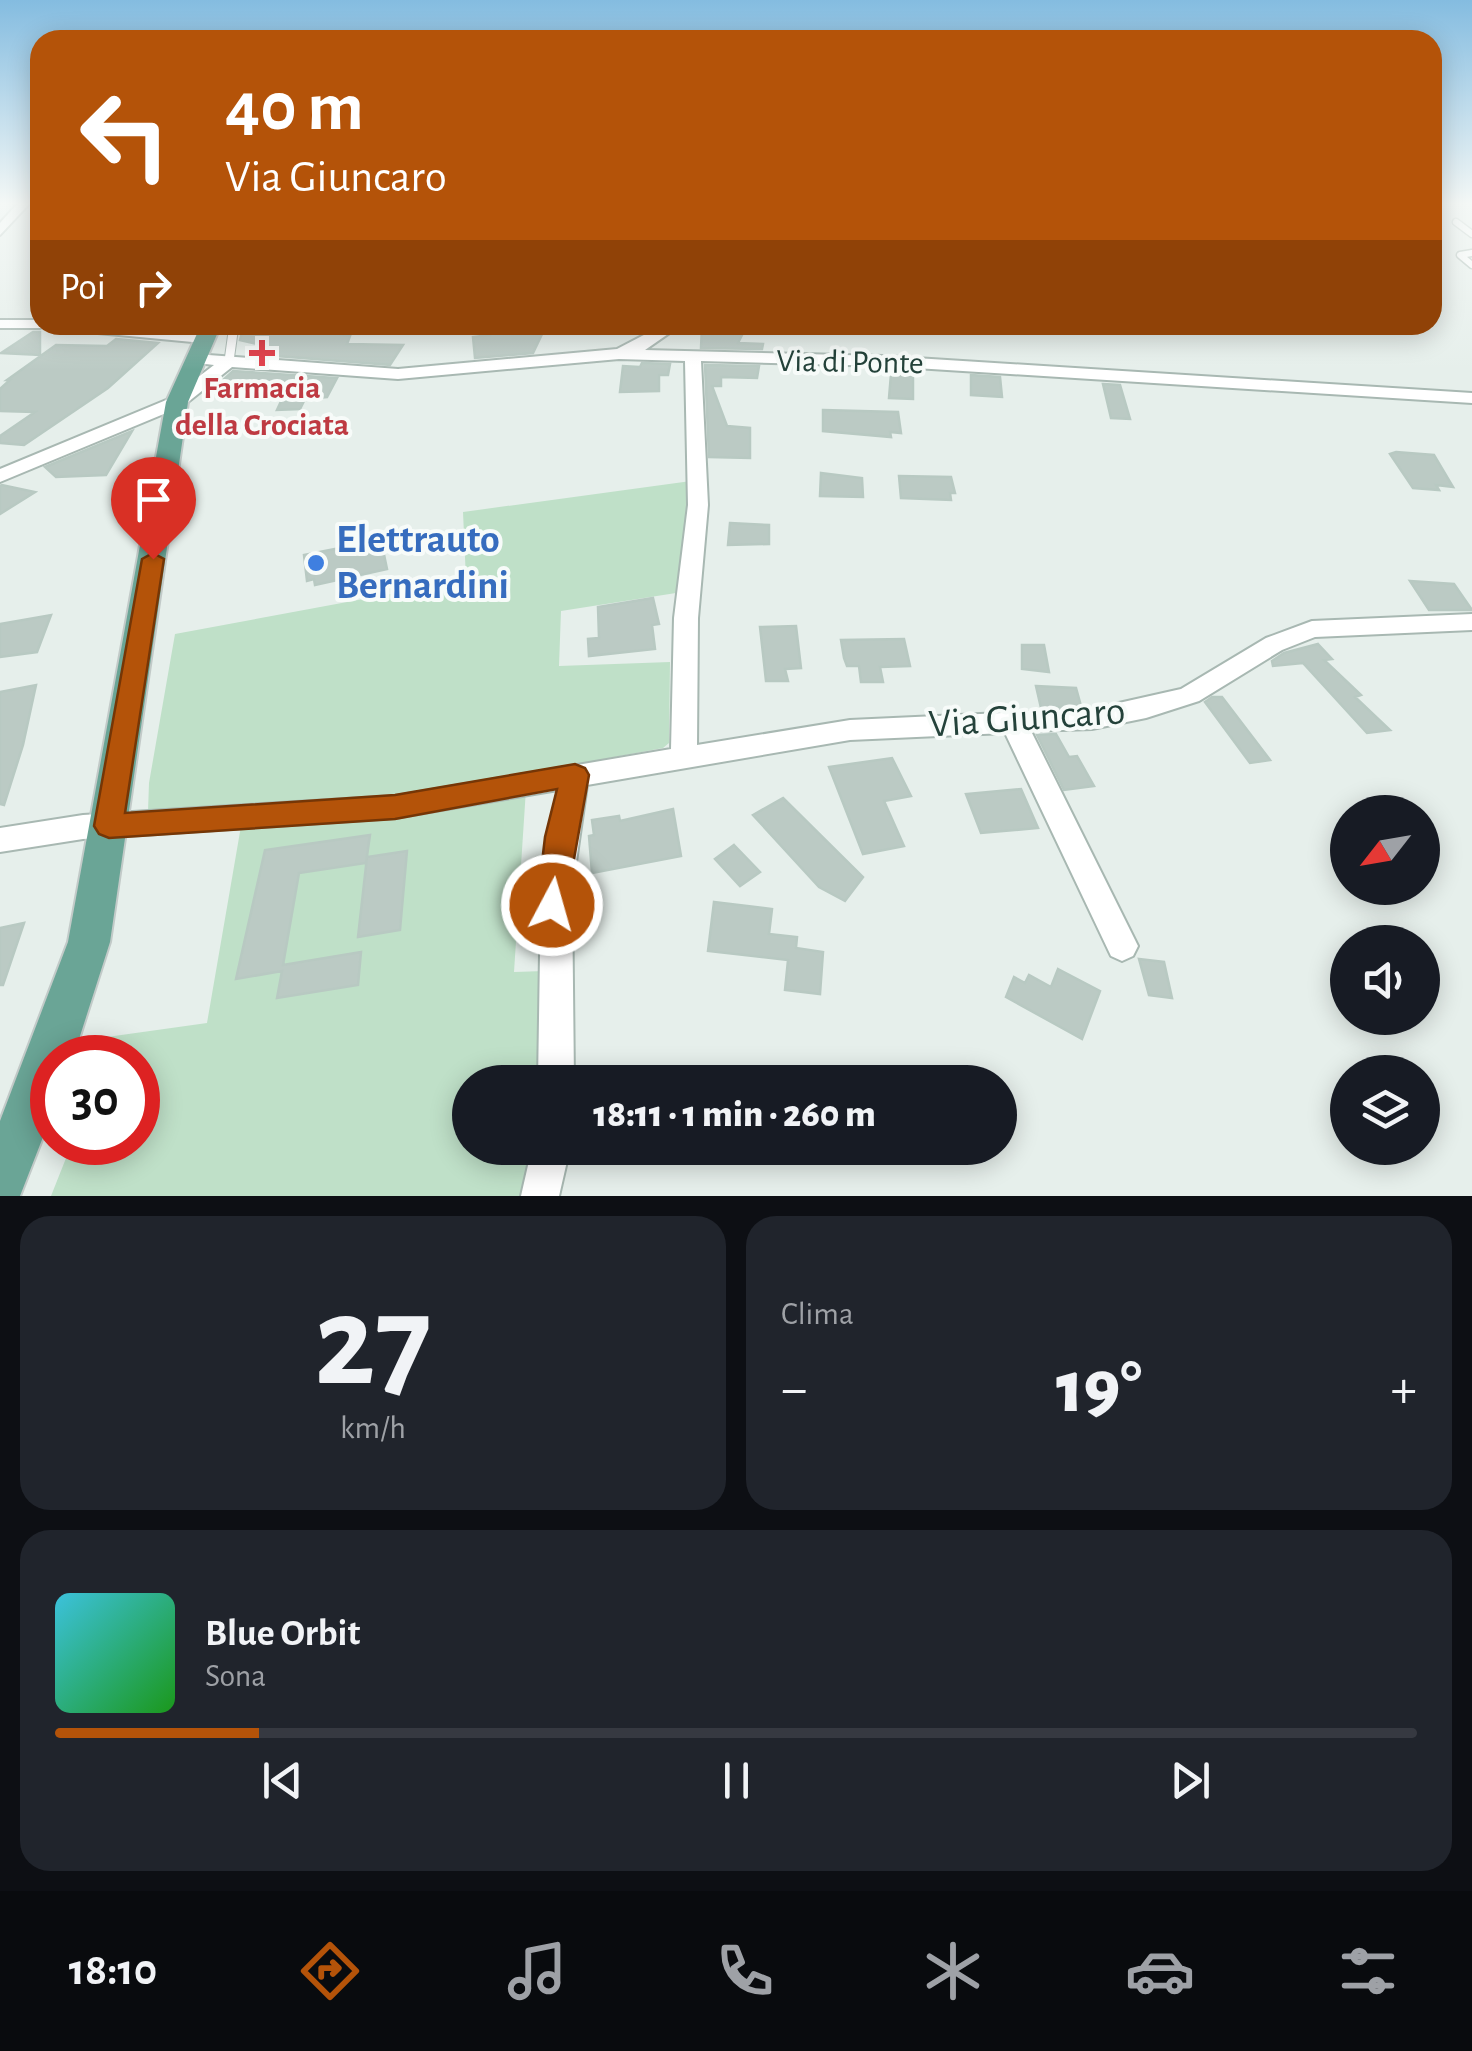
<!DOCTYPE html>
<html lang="it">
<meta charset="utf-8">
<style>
body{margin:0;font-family:"Alegreya Sans",sans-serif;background:#20242c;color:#f1f3f6;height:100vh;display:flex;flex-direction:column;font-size:38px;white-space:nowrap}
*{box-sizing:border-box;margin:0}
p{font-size:32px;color:#9ea1a6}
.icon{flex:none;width:55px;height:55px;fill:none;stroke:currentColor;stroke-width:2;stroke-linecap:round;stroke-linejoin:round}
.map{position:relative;height:1196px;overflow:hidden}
.side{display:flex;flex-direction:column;gap:20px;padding:20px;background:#0d0f14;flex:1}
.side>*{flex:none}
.top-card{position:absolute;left:30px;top:30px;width:1412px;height:305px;border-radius:30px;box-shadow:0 5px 25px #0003;background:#b45309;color:#fff;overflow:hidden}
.needle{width:65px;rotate:239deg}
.tools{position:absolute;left:1330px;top:795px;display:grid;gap:20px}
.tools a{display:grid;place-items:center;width:110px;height:110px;border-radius:50%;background:#171b24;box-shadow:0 5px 25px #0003;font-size:50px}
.speed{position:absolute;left:30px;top:1035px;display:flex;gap:20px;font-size:50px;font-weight:700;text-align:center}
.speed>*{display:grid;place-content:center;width:130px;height:130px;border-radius:50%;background:#171b24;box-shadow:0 5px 25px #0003;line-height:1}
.speed .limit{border:15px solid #d22;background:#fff;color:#111}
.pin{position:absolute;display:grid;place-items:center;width:85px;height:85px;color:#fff;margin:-102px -42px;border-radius:50% 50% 50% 0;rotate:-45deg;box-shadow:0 0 10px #0007}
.pin .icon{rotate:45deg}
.me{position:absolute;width:110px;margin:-55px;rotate:6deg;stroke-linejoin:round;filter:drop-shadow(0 0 8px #0008)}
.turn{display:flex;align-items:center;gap:35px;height:210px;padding:0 30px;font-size:45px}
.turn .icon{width:130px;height:130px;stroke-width:2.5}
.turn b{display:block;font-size:70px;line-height:85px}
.then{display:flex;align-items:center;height:95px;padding:0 30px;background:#0003;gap:20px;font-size:38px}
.big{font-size:75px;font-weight:800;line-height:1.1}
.side .tile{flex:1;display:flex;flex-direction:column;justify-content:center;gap:15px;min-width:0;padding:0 35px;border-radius:30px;background:#20242c}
.side .dial{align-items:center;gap:0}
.dial b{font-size:130px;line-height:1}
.song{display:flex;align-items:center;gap:30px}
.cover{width:120px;height:120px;border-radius:15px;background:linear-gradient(135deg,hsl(190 70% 55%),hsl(120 70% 35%))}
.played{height:10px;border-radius:5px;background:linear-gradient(90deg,#b45309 15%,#363941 15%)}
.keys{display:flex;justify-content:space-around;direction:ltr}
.heat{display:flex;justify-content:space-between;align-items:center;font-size:55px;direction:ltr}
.side .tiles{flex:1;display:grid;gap:20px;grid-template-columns:1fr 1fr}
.tile:last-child{grid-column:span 2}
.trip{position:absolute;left:452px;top:1065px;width:565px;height:100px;border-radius:50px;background:#171b24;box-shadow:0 5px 25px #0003;font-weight:800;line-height:100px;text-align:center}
.dock{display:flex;height:160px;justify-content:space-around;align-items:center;background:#090b0e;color:#9ea1a6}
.dock .icon{width:70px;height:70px}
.dock .selected{color:#b45309}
.dock b{font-size:45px;color:#f1f3f6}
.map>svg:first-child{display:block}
.green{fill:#bfe0c8}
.building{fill:#bbcac4;stroke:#b8c9c2;stroke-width:2.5}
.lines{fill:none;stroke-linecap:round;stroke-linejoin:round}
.lane-far1-casing{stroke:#a8b8b2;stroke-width:9}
.lane-casing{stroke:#a8b8b2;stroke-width:11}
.street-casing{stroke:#a8b8b2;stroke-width:4}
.primary-casing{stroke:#c2cac8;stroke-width:4}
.lane-far1{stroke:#fff;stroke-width:6}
.lane{stroke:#fff;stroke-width:9}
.street{fill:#fff;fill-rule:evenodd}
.primary{fill:#6aa596;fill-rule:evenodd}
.route{fill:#b45309;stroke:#753606;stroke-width:2.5}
.health-dot{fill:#e0444e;stroke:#f7fbf9;stroke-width:4}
.shop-dot{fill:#3f7fe0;stroke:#f7fbf9;stroke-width:4}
.labels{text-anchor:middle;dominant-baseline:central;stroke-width:8;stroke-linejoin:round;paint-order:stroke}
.far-street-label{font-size:32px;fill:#24423a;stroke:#f7fbf9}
.far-health-label{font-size:32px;font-weight:bold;fill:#be3a42;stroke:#f7fbf9}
.shop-label{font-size:40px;font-weight:bold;fill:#366cbe;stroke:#f7fbf9;text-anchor:start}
.street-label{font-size:40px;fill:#24423a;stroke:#f7fbf9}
</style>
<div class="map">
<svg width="1472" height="1196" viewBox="0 0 1472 1196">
<rect width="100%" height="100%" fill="#e6efeb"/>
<path class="green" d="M691,481l-15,112 -115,18 -2,55 111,-4 -1,81 -6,5c-169,31 -342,69 -515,63l1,-28 26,-149 291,-54 -3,-68z
M526,789l-12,183 31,-1 1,111h-76v66h70l-14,48h-475l21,-53 66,-1v-84l-38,-1 7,-20 100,-14 34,-197z"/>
<path class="building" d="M244,325h103l-6,10 9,1 -3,8 56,1 -13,20 -139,-11 11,-9 -22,-5z
M497,325h22l-4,7h28l-10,21 -58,5 -2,-21 17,-2z
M702,326l35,3 -1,4h7l-5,10 25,1 -1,5 -61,-1z
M33,332h7v23l-39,-2z
M116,339l42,4 -50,45 -84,57 -24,-2v-7l35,-24 -35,-1v-22l10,-9h-3l49,-35 51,1z
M642,363l28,1 -2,11h-9v16l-39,1 3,-26 17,1z
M705,365l54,1 -2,12 -36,-1v9h-9l15,40 23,2v30l-41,-1z
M233,371l104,7 -10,19 -22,2 -5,10 -23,1 6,-13 -74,-4z
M891,374l22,2v23l-24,-1z
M971,375l29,2 2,20 -31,-2z
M1103,384l17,1 10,34 -19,-1z
M823,410l75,2 3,21 -11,-1 1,5 -68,-6z
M132,431l-26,44 -50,2 -11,-10z
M1396,452l38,3 19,32 -17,-2 3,5 -26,-2 -23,-34z
M821,473l41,5 1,19 -43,-1z
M899,476l52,1 4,16h-5l1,7 -50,-2z
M0,486l2,-1 33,7 -35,22z
M730,523l39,2v19l-41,1z
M381,540l6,29 -72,16 -1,-6 -7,2 -3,-26z
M1410,581l44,3 18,26h-43z
M653,598l6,26 -7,1 3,24 -66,7 -1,-17 11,-1 -1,-31z
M51,615l-14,37 -37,5v-33z
M796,626l5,42 -16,1 3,12h-22l-6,-54z
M904,639l6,27 -30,1 3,15h-22l-2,-16h-12l-3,-8 -3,-18z
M1318,644l14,15 -8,1 37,35 -6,2 35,33 -23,3 -64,-70 -30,3 -1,-5 12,-8z
M1022,645h22l5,27 -27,-3z
M36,685l-13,60 -19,60 -4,-1v-112z
M1036,686l40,2 5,18 -40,2z
M1212,697h10l48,63 -20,3 -45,-61z
M1056,734l13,23 8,-1 17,30 -30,4 -27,-55z
M892,758l19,38 -27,5 20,45 -41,8 -34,-87z
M1021,789l17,39 -57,5 -15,-39z
M783,798l80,79 -18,24 -26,-14 -66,-72z
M673,809l8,47 -89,17 -3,-37 5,-1 -2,-15 27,-4 1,5z
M370,835l-4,28 -67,10 -16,92 78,-13 -3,33 -81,13 5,-27 -46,8 29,-129z
M734,845l26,27 -20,14 -25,-27z
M407,851l-7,79 -42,7 9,-80z
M714,902l58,7 -3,25 28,3 -1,11 27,4 -3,42 -35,-4 3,-30 -80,-9z
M24,923l-21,62h-3v-57z
M1139,959l25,3 8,36 -23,-3z
M1058,969l42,22 -18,48 -76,-42 8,-20 11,6 4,-8 22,12z"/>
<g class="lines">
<g class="lane-far1-casing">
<path id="lane-far1" d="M1456,222l16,12
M1472,253l-12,2 12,10"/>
</g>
<g class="lane-casing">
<path id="lane" d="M229,361l5,-36"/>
</g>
<g class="street-casing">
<path id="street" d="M19,202h12l-31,33v-12z
M0,320h40v5h7l-7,3h-40z
M58,325h78l67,8 8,5 -8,5 -137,-13z
M663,325h18l-36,25 239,6 588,37v10l-588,-37 -183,-5 7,144 -10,113 -1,127 153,-25 242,-11 89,-20 85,-51 46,-17 160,-7v16l-157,7 -33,13 -83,51 -53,17 -54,11 -61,2 107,215 -5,10 -11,5 -11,-5 -106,-223 -155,7 -263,45 -15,105 2,192h-36l3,-192 17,-100 -163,28 -312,21 -83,13v-24l83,-13 312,-19 276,-47 3,-131 14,-113 -3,-144 -66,-2 -221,20 -166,-12 -49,39 -183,76v-13l171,-71 43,-33 -25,-3 -2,-3 8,-5 203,15 219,-20z
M532,1148h38l-11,48h-38z"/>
</g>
<g class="primary-casing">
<path id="primary" d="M201,325h20l-33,77 -78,540 -37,116h-21v56l-32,82h-20v-75l68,-179 98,-540z"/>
</g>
<use href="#lane-far1" class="lane-far1"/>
<use href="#lane" class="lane"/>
<use href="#street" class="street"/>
<use href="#primary" class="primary"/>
</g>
<linearGradient id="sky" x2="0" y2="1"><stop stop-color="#84bce0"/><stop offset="0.55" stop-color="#f4f8f6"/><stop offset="1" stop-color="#f4f8f6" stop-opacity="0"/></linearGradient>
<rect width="1472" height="370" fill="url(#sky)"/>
<path class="route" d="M153,553l11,6 -39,254 270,-18 180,-31 10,4 4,7 -25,140 -12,4 -11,-4 -4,-10 8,-68 12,-48 -162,30 -286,19 -10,-4 -5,-8 48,-267z"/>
<path class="health-dot" d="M257 338h10v10h10v10h-10v10h-10v-10h-10v-10h10z"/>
<circle class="shop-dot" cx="316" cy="563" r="10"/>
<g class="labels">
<g class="far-street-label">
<text transform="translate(850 362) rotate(1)">Via di Ponte</text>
</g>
<g class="far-health-label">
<text x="262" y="388">Farmacia<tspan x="262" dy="37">della Crociata</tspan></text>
</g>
<g class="shop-label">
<text x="336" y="540">Elettrauto<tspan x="336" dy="46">Bernardini</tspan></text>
</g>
<g class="street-label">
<text transform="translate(1027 718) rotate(-4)">Via Giuncaro</text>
</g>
</g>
</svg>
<div class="tools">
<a><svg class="needle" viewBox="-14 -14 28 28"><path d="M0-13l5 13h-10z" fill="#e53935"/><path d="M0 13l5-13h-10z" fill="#9ea1a6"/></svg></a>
<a><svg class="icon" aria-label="sound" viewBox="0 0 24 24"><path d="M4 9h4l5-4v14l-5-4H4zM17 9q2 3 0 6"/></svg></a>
<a><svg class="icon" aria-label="layers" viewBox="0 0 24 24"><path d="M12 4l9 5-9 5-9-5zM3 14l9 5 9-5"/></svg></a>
</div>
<div class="speed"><div class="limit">30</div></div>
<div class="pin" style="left:153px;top:559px;background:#d93025"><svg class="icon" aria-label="arrive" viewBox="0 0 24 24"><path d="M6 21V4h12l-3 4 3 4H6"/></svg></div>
<svg class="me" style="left:552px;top:905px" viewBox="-20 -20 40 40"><circle r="17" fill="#b45309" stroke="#fff" stroke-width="3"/><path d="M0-11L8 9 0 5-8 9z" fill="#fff"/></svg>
<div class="trip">18:11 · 1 min · 260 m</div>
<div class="top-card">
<div class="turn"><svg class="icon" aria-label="left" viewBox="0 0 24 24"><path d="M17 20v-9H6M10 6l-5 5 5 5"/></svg><div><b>40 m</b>Via Giuncaro</div></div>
<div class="then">Poi<svg class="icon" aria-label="right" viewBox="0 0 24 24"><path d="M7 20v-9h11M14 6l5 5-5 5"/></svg></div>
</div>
</div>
<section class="side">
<div class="tiles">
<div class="tile dial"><b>27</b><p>km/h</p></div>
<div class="tile"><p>Clima</p>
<div class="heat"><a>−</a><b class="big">19°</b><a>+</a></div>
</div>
<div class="tile">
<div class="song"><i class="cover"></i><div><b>Blue Orbit</b><p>Sona</p></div></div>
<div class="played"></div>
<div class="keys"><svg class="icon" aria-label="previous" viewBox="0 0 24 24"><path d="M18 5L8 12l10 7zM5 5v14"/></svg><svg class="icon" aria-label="pause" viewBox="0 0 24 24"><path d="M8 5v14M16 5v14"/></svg><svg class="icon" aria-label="next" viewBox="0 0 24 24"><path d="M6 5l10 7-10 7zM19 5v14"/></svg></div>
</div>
</div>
</section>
<nav class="dock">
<b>18:10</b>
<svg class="icon selected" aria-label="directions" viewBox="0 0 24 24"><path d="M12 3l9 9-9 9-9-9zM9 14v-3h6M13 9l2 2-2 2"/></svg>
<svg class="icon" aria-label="music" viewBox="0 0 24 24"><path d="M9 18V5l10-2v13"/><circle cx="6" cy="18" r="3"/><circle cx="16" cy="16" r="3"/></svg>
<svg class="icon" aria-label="phone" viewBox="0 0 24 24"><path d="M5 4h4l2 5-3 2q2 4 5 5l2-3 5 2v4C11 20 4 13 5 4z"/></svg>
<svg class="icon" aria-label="climate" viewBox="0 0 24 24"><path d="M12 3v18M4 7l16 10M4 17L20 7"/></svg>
<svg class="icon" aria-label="car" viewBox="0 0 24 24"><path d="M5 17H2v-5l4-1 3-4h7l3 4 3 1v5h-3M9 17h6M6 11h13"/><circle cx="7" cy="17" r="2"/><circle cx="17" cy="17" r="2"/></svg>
<svg class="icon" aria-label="filters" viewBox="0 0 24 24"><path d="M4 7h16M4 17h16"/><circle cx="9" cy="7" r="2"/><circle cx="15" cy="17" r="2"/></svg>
</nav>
